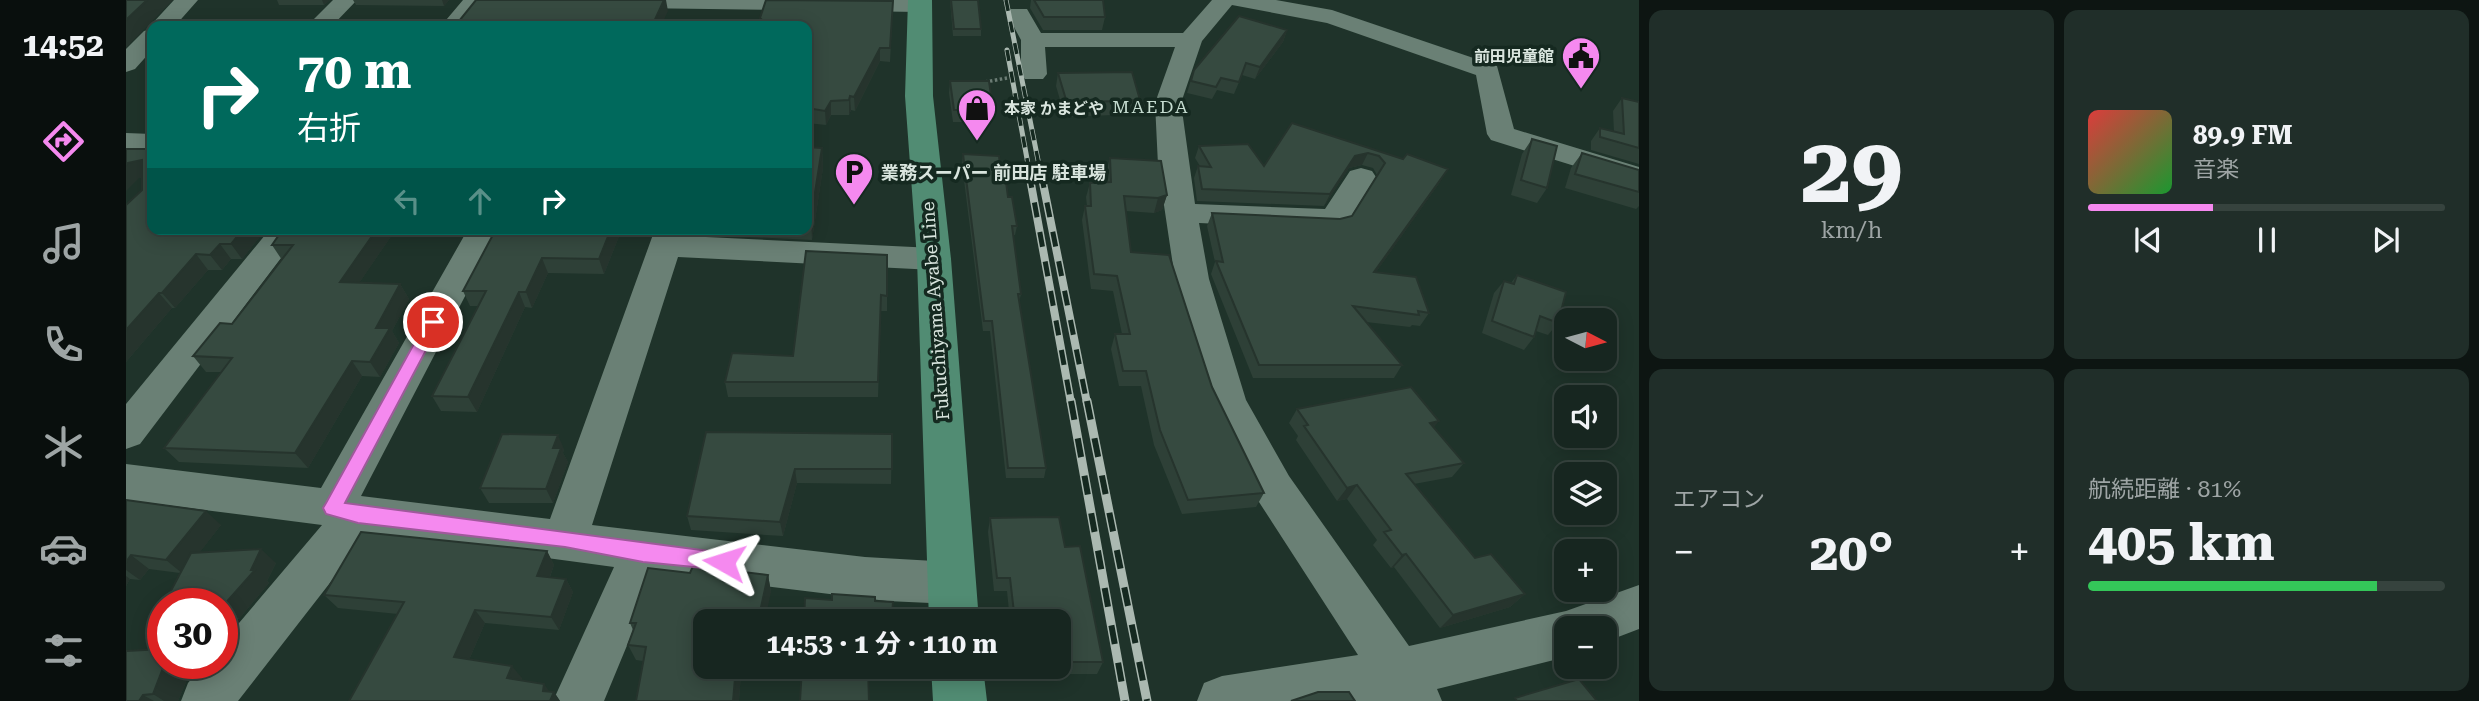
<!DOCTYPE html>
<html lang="ja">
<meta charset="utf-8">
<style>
body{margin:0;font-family:"Roboto Serif","Noto Sans JP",serif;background:#202e29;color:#f1f3f6;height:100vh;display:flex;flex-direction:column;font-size:26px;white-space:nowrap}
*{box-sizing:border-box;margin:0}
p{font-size:23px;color:#9ea5a5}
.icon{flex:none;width:38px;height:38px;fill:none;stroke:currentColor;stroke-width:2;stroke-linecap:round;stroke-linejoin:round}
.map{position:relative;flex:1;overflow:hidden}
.side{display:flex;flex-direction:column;gap:10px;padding:10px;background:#0d1512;width:840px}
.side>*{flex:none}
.guide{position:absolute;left:21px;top:21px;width:665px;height:214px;border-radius:14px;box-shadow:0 4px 18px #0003,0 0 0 2px #36433e;background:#00695c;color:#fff;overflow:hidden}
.needle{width:46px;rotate:96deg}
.fabs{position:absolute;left:1428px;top:308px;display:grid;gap:14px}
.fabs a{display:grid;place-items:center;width:63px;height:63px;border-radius:14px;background:#172620;box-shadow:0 4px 18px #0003,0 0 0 2px #36433e;font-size:35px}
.speed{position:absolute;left:21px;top:588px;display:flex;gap:14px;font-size:35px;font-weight:700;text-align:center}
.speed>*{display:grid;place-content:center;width:91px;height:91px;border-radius:50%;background:#172620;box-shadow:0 4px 18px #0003,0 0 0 2px #36433e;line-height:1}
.speed .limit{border:10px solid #d22;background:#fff;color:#111}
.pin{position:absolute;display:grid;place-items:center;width:60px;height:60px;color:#fff;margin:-30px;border:4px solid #fff;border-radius:50%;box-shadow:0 2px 7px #0007}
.me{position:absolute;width:77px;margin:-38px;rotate:276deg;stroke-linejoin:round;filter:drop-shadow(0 0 5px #0008)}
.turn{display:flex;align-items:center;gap:24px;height:147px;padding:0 35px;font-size:32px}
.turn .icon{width:91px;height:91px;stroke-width:2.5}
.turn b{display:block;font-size:49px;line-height:60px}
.lanes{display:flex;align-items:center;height:66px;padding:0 35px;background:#0003;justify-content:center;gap:35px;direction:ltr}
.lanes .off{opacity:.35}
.big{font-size:52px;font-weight:700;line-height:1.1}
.side .tile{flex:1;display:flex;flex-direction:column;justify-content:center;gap:10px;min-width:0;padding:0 24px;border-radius:14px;background:#202e29}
.side .dial{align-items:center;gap:0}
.dial b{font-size:91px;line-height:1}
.song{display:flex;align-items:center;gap:21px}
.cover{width:84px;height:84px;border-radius:10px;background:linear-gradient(135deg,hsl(0 70% 55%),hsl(130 70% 35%))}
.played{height:7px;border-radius:4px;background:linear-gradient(90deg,#f589ef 35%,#36433e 35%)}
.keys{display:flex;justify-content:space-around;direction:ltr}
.heat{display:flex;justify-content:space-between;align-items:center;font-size:38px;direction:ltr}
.charge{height:10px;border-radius:5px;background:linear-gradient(90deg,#34c759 81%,#36433e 0)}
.side .tiles{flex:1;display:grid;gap:10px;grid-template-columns:repeat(2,1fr)}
.trip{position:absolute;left:567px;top:609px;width:378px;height:70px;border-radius:14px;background:#172620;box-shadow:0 4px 18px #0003,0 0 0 2px #36433e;font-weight:700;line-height:70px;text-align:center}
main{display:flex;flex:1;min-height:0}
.dock{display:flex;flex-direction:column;width:126px;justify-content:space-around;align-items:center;background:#090f0d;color:#9ea5a5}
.dock .icon{width:49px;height:49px}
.dock .current{color:#f589ef}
.dock b{font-size:32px;color:#f1f3f6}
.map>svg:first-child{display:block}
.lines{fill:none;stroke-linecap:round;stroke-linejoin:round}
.path{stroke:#6b7c74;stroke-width:3.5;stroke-dasharray:2.5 2.5;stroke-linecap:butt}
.minor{fill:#6a8075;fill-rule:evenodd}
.major{fill:#518c73;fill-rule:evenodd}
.rail-far2-casing{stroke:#abb9b1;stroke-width:5}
.rail-far1-casing{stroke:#abb9b1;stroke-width:8}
.rail-casing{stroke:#abb9b1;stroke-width:9}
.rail-far2{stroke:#152920;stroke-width:3.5;stroke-dasharray:11;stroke-linecap:butt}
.rail-far1{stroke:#152920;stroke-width:5;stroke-dasharray:15;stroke-linecap:butt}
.rail{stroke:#152920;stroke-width:6;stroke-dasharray:19;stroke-linecap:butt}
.wall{fill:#2e4037}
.shaded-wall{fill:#26342d}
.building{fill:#364a40;stroke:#26342d;stroke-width:2}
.route{fill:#f589ef;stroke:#9f599b;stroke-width:2}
.labels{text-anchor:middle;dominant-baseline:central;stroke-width:7;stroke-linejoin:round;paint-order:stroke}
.far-poi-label{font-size:16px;font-weight:bold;fill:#d9e5de;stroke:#152920;text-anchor:end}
.far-quarter-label{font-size:18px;letter-spacing:2px;fill:#c6ddd1;stroke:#152920}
.poi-label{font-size:18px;font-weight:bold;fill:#d9e5de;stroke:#152920;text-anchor:start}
.street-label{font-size:18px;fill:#d9e5de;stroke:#152920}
</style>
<main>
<nav class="dock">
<b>14:52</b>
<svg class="icon current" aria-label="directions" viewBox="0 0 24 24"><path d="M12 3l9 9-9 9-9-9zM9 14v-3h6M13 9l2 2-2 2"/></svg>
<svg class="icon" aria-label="music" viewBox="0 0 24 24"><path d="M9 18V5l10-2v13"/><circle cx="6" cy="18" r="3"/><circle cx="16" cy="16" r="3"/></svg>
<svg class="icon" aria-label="phone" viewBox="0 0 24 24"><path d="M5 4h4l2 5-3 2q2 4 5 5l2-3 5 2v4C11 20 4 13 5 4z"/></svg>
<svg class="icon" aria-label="climate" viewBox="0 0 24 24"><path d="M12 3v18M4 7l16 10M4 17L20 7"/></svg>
<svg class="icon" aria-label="car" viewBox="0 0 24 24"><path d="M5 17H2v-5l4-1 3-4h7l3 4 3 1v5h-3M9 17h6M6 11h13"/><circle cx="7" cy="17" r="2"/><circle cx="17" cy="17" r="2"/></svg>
<svg class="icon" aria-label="filters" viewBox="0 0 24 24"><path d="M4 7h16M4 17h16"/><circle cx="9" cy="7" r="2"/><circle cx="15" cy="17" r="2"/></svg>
</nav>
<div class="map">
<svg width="1513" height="701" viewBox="0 0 1513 701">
<rect width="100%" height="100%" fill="#1f332a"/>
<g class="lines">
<path class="path" d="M859,82l22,-4"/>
<path class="minor" d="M48,0h24l-23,26h-23v24l-17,19 -9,3v-23l18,-18 8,-2 -2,-3z
M207,0h24l-25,26h-25z
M337,0h23l-21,26h-24z
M423,0h378l4,5 -11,7 -360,-5z
M1086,0h64l56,10 165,56 17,63 125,38v19l-148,-46 -4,-6 -11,-59 -149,-52 -95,-18 -30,36 -21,62 14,101 130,5 25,-38 11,-3 11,3 4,6 -31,49 -11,3 -135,-6 10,56 37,121 43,76 120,170 157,-35 73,-26v44l-34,13v-14h-39v29l-129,32 5,12h-245l7,-18 18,-7 136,-21 -99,-153 -51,-101 -33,-122 -17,-114 -3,-62 20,-56h-130l2,27 -4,5h-18l-4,-5v-34l-14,-26 4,-5h16l14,24h142z
M0,133l26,1v16l-26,-1z
M144,229h33l-163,215 -14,5v-45z
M342,229h32l-139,267 189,23 105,-290h32l-2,7 249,12 12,3 5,8 -5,8 -12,3 -256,-13 -86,268 273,32 87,5 16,6 7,15 -7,15 -16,6 -65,-3 -230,-28 -53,128h-51l61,-134 -246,-33 -130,167h-57l7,-18 17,-20h17v-20l100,-118 -196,-25v-36l195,24z"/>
<path class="major" d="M782,0h24l1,96 18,163 28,362h-50l-12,-362 -12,-163z
M805,667h52l4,34h-54z"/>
<g class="rail-far2-casing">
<path id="rail-far2" d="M880,0l35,175
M881,50l23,125"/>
</g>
<g class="rail-far1-casing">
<path id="rail-far1" d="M903,173l42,230
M915,173l46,230"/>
</g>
<g class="rail-casing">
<path id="rail" d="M945,401l54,300
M961,401l60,300"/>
</g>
<use href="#rail-far2" class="rail-far2"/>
<use href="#rail-far1" class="rail-far1"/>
<use href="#rail" class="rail"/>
</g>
<path class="wall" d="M151,0h53l-6,5h-45z
M227,0h96l-5,6 -88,-1z
M824,0h28l3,29v7h-28z
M905,0h72l2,17 -3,13h-59l-13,-22z
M767,1l-3,61 -10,-1 -25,50 -4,-1 -2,5h-18l-5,10 -19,-2v-97h-46l-1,-8z
M1161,30l-4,12 -28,37 -13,-4 -8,19 -17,-4 -5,9 -25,-6 7,-23z
M932,73l82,27 -4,14 -71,3 -9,-31z
M824,81l43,29 -1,12h-39l-4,-29z
M1496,98l17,4v62l-48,-14v-9l9,-13 14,4 -1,-21z
M1166,123l111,36 37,23 -64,90 53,41 -9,13 -8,-1 -2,2 -44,-5 36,43 -8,13h-141l-42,-104 4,-12 -8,-36 5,-13 128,6 12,-3 25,-41 -4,-7 -11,-3 -13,3 -25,38 -127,-5 -3,-23 4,-12h2l-5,-8 4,-12 65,20z
M1406,139l15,49 -10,15 -26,-8 11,-41z
M681,147l15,1 1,20 -11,72 -124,-6v-5h119z
M26,149v80h114l-24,30h-11l-9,11h-14l-33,38h-3l-46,54 16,-172v-13l-3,1z
M1456,153l57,17v36l-3,3 -71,-21 6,-20z
M837,154l39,28 6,15 9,29 -2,9h-2l8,59 -2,8 27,166 -2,10h-38l-16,-147h-7l-21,-167z
M984,158l57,37 -5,15 -8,3 -28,-2 5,41 81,135 52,106 -8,14 -74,7 -28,-69 -13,-59h-22l-8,-37 4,-15h7l-9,-43 -22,-2 -9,-69 3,-14h2l-1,-9 4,-14 17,-1 -1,-9z
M157,229h113l-37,54 41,1 9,15 -17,32 7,12 -19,34 -18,-1 -54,92 -129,-6 -15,-14 57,-76h-15l-13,-16 39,-32 50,-64 -10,-15z
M364,229h132l-18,45 -56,-1 -16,35 -7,-1 -48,105 -36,-1 -9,-15 46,-90h-8l-7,-15 29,-55z
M761,255v56h-6l-3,86h-150l-3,-15 68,-26z
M1391,275l41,48 -10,12 -12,-4 -2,6 -10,13 -42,-17 12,-40 10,-12 7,2z
M1171,409l137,18 30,36 -12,14 -38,7 61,74 50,36 -15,13 -70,21 -46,-61 -3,1 -18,-23 4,-5 -30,-41 -10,2 -41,-61 2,-4 -9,-13z
M580,432l186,2 -1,50 -94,-1 -14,53 -92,-6 -4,-14z
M438,449l-1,4 5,9 -15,41h-64l-9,-15z
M0,500l95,25 -22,28 77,10 -9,18 2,2 -30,36 -17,1v-16h-52l-4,-4 14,-27 -31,-4 -9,11 -10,-1 -4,7z
M864,518l75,29 38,115 -6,12h-81l-1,-7h44v-46h-49l-3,-30h-13l-6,-59z
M421,551l7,14 -4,12 16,2 7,13 -14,38 -74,-7 -16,37 53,18 -1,3 29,11h4l6,9h-211l49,-87 -60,-6 -14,-13z
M564,573l78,2 3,17 -66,75h50l-1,8 -13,-2 -2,28h-103l7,-40 -7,-1 -8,-15 5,-15 -3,-7z
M676,667h95l-1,4 -10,-1v8l-17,-1z
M60,682l-8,19h-52z"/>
<path class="shaded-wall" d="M21,0h26l-47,48v-28z
M196,0h8l-6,5z
M316,0h7l-5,6z
M538,0h2l2,11 -7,15h-9z
M1161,30l-4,12 -28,37 5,-12z
M754,48v13l-25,50 -1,-14z
M724,96l1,14 -2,5v-15z
M705,101v14l-5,10 -1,-14z
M696,148l1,20 -11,72 -1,-22z
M1242,153l-6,12 -13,3 -25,38 6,-12 25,-38z
M16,160l10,15 -13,3 -13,13v-26l2,-2z
M1322,169l-8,13 -73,103 7,-13z
M1041,195l-5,15 -8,3 4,-15z
M117,229h23l-24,30 -11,-15z
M251,229h19l-47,69 -9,-16z
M485,229h11l-18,45 -5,-15z
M94,244l11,15 -9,11 -12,-15z
M70,254l12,16 -33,38 -13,-15z
M416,258l6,15 -16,35 -6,-16z
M274,284l9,15 -17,32 7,12 -19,34 -10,-15 6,-34z
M393,292l6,15 -48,105 -9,-15z
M33,293l13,15 -46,54v-32z
M226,361l10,15 -54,92 -13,-15z
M1313,421l-11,14 2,-12z
M432,435l6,14 -1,4 5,9 -15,41 -7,-14 7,-41z
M669,469l2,14 -14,53 -3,-14z
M1231,485l-10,14 -10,2 10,-13z
M80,511l15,14 -38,49 -17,-14z
M135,549l15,14 -9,18 2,2 -30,36 -16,-13 28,-36z
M421,551l7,14 -9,25 -8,-14z
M1280,554l-12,13 -3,1 11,-13z
M5,555l18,14 -9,11 -14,-10v-8z
M642,575l3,17 -6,29h-7z
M0,576l4,3 -4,7z
M440,579l7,13 -14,38 -8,-13z
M1399,594l-15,13 -70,21 13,-13z
M349,610l10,13 -20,46 -11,-12z
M41,663h32l-13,19 -8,19h-14l-11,-7 10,-26z
M386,666l10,12 -5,12 -10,-12z
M610,667h3l2,6 -2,28h-6z
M418,684l8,11 2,-3 6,9h-10l-7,-10z
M17,695l11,6h-15z"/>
<path class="building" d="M0,0h21l-21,20z
M350,0h188l-12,26h-197z
M640,0l127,1 -3,47h-10l-26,49 -4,-1 -1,4 -18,1 -6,10 -18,-3v-82h-45l1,-5 -3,-3z
M825,0h27l3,29h-27z
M908,0h69l2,17h-61z
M1113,16l48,14 -27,37 -14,-4 -7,19 -18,-4 -5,9 -25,-6 3,-11z
M1006,72l8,28 -73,3 -9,-30z
M824,81h39l4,29h-39z
M1496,98l17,4v46l-39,-11v-9l24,6z
M1166,123l111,36 4,-5 41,15 -74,103 42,5 13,36 -11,-2 1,4 -66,-9 49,59h-143l-43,-104 7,1 -11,-49 128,6 12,-3 33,-53 -6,-7 -11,-3 -13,3 -25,38 -128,-5 -4,-23 13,1 -12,-21 49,-2 16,22z
M1406,139l25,7 -10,42 -26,-8z
M681,147l15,1 -11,70h-4z
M0,149h26v80h91l-12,15h-11l-10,11 -14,-1 -34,39h-3l-33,37v-125l16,-15v-30l-14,3 -2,2z
M1456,153l57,17v22l-64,-18z
M837,154l36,2 3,26h4l2,15h4l5,29h-5l9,68h-3l28,174h-38l-16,-147h-8z
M984,158l51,3 6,34 -9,3 -34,-2 7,56 38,3 43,132 52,106 -76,7 -28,-70 -14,-59h-23l-8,-37h15l-13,-58 -23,-2 -9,-68h6l-1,-23 21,-1z
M157,229h94l-37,53 60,2 -24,44h14l-20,34 -18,-1 -57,92 -131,-5 68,-90 -39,-2 27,-33 12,1 61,-79h-21z
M370,229h115l-12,30 -57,-1 -16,34h-7l-51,105 -36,-1 54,-105h-23z
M680,251l81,4v41l-6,-1 -3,87h-153l7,-29 61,3z
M1391,275l49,17 -8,31 -18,-7 -6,21 -42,-16 12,-40 10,3z
M1285,387l28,34 -9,2 34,40 -58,11 69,84 16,-4 34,40 -72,21 -47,-61 -4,1 -18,-23 7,-2 -34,-45 -10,3 -43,-62 4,-1 -11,-16z
M580,432l186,2v35h-97l-15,53 -93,-6z
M376,434l56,1 -5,13h8l-15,41 -66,-1z
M0,500l80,11 -40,49 -35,-5 -5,7z
M933,517l6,30 15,-1 23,116h-44v-41h-44l-5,-43h-13l-7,-60z
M235,532l186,19 -10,25 29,3 -15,38 -76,-7 -21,47 58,9 -5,12 37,6 -1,7 11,1 -4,9h-201l55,-99 -80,-7z
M135,549l-10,21h4l-32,36 -1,-2h-21l2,-6 -37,2 25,-47z
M567,566l75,9 -10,46h-53v46h31l-3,34h-97l10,-54 -18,-2 8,-22h-6l18,-55 42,5z
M706,594l43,3v4l18,1 -1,14h7v5h-95l1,-23 27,2z
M37,649v14h4l-4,5 -10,26 -10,1 -4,6h-13v-50z
M676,667h66l1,34h-69z
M1453,679l18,22h-80l-2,-3z
M1192,692h31l6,9h-64z"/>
<path class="route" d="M307,317l8,5 -96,181 379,50 7,2 3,7 -3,6 -7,2 -81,-8 -78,-15 -207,-24 -32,-9 -3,-6 3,-5 100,-181z"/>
<defs>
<g id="civic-pin" transform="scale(2.0125)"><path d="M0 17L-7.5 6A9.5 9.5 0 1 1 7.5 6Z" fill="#f589ef" stroke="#152920"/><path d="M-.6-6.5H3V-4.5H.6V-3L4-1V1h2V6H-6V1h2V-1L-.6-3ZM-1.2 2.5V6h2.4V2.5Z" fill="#111"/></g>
<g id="shop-pin" transform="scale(2.0125)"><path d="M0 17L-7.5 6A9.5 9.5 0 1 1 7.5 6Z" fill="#f589ef" stroke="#152920"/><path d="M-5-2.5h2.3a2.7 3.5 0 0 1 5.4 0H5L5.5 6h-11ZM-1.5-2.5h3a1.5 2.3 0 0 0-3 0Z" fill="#111"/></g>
<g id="parking-pin" transform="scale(2.0125)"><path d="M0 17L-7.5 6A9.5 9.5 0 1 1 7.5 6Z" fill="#f589ef" stroke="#152920"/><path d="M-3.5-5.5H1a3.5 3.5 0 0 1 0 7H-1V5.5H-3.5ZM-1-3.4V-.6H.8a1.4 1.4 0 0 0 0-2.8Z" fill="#111"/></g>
</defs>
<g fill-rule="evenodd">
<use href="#civic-pin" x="1455" y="56"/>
<use href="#shop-pin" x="851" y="108"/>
<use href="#parking-pin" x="728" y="172"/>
</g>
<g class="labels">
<g class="far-poi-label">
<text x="1428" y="56">前田児童館</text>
<text x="878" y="108" text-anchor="start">本家 かまどや</text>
</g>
<g class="far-quarter-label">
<text x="1025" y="106">MAEDA</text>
</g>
<g class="poi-label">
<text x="755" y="172">業務スーパー 前田店 駐車場</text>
</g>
<g class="street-label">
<text transform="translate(809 311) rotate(-94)">Fukuchiyama Ayabe Line</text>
</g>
</g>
</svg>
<div class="fabs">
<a><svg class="needle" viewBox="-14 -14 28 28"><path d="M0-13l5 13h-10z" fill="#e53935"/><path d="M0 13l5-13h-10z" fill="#9ea5a5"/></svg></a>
<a><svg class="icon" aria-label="sound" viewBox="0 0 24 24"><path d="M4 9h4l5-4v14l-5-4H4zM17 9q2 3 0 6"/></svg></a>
<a><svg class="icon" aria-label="layers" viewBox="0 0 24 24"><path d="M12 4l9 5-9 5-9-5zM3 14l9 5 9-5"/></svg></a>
<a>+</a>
<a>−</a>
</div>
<div class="speed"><div class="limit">30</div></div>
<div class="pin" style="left:307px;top:322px;background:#d93025"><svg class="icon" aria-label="arrive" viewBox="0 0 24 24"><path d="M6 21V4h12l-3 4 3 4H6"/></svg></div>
<svg class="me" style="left:598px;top:562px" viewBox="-20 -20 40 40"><path d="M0-17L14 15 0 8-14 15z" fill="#f589ef" stroke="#fff" stroke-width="4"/></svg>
<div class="trip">14:53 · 1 分 · 110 m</div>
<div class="guide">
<div class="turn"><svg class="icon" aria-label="right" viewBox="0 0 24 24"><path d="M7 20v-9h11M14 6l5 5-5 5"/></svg><div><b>70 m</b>右折</div></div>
<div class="lanes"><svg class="icon off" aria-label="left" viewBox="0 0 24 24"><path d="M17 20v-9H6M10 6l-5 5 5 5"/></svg><svg class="icon off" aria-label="ahead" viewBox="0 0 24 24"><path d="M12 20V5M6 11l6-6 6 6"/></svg><svg class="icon" aria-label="right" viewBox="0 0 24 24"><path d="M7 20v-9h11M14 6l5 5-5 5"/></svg></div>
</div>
</div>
<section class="side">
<div class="tiles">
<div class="tile dial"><b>29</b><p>km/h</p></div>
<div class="tile">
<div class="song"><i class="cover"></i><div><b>89.9 FM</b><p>音楽</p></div></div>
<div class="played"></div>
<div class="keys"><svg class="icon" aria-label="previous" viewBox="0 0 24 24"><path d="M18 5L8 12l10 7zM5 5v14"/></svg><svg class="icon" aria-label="pause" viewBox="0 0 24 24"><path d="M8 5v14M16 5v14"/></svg><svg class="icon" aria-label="next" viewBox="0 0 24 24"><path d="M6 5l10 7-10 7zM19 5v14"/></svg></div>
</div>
<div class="tile"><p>エアコン</p>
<div class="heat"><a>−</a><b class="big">20°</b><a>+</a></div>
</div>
<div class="tile"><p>航続距離 · 81%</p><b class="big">405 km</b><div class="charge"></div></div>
</div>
</section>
</main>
